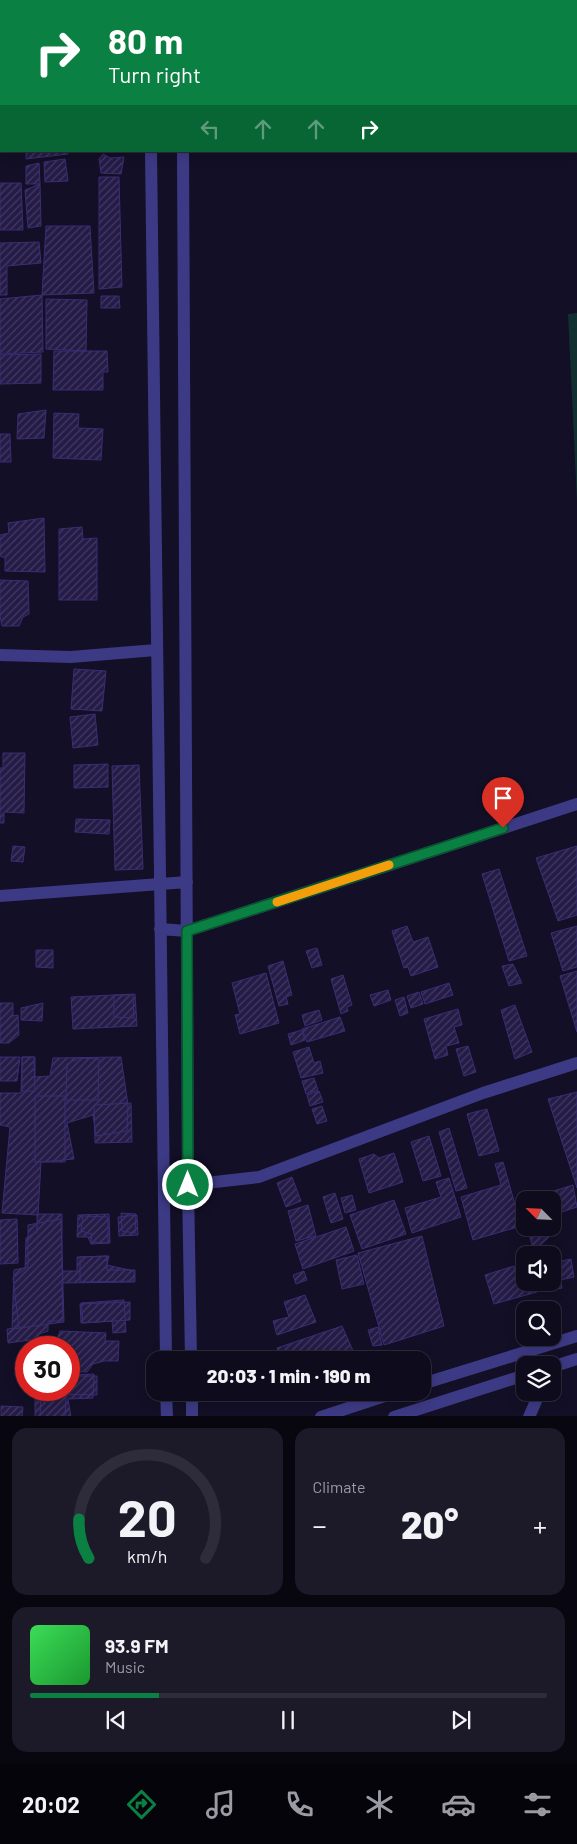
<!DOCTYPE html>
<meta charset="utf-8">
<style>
body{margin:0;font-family:Barlow,sans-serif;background:#1c1929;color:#f1f3f6;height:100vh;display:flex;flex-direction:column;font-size:19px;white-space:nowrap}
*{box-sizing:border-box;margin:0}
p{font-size:16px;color:#9b9ba3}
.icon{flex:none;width:28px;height:28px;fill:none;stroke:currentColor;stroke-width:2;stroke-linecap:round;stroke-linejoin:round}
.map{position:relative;height:1416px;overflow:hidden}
.drawer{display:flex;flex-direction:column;gap:12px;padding:12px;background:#08060f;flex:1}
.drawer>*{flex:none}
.hud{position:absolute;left:0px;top:0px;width:578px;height:152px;box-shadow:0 2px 12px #0003,0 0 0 1px #2e2b3b;background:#0b8043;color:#fff;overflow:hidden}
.needle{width:32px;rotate:294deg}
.controls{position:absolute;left:516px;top:1191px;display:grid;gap:10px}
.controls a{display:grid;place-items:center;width:45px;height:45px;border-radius:10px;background:#0e0b1c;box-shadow:0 2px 12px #0003,0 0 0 1px #2e2b3b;font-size:25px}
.speed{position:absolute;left:15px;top:1336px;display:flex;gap:10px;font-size:25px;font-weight:700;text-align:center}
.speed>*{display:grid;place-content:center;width:65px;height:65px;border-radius:50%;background:#0e0b1c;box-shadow:0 2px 12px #0003,0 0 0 1px #2e2b3b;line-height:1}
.speed .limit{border:8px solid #d22;background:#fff;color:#111}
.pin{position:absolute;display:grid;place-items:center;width:42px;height:42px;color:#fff;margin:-51px -21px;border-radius:50% 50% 50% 0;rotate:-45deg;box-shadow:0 0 5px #0007}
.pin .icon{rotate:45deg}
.me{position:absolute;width:55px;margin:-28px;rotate:0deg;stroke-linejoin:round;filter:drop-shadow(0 0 4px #0008)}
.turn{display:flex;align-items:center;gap:18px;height:105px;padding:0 25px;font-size:22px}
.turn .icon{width:65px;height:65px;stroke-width:2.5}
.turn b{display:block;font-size:35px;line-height:42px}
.lanes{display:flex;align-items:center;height:48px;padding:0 25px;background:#0003;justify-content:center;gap:25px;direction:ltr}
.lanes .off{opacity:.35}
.big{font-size:38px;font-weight:800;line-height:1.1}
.drawer .widget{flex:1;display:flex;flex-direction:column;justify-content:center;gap:8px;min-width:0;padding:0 18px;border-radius:15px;background:#1c1929}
.drawer .dial{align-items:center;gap:0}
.dial svg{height:130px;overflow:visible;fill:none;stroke:#2e2b3b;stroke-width:7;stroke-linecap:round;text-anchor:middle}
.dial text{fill:#f1f3f6;stroke:none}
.song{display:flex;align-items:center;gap:15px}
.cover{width:60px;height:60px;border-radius:8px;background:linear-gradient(135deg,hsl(130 70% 55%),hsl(130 70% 35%))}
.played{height:5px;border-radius:2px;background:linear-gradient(90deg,#0b8043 25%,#2e2b3b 25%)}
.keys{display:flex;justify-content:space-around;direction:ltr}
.heat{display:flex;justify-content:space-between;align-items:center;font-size:28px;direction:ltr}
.drawer .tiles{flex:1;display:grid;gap:12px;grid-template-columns:1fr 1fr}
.widget:last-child{grid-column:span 2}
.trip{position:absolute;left:146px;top:1351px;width:285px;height:50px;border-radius:15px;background:#0e0b1c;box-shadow:0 2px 12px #0003,0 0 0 1px #2e2b3b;font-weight:800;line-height:50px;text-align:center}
.dock{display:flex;height:80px;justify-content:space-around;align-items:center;background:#06040b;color:#9b9ba3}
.dock .icon{width:35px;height:35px}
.dock .selected{color:#0b8043}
.dock b{font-size:22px;color:#f1f3f6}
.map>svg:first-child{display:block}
.grass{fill:#12302f}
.building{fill:url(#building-hatch);stroke:#3b2d73}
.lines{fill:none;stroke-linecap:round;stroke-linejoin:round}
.minor{stroke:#3d3a85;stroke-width:12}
.route-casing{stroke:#07532c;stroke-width:12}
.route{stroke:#0b8043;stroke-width:9}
.slow{stroke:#f59e0b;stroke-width:9}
</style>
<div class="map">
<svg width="577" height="1417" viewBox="0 0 577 1417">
<defs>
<pattern id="building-hatch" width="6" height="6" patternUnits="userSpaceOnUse" patternTransform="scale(1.25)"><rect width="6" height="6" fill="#241b47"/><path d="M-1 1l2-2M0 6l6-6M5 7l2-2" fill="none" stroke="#433b63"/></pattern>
</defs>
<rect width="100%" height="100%" fill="#130f26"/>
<path class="grass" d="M577,313v189l-9,-188z"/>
<path class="building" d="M0,74h1l-1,54z
M26,151h42v3l-42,5z
M103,154l7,4 14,-1 -3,17 -20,-1 -2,-14z
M65,159l3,22 -23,1 -1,-20z
M39,163l1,21h-14v-18z
M99,177h20l3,110 -23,2z
M0,183h21l2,47h-23z
M40,184l1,42 -13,2 -3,-38z
M46,226h44l4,67 -52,2z
M39,242l2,21 -34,3v29h-7v-52z
M42,295l1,57 -43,2v-55z
M101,296h18l1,12h-19z
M46,299l41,1 -1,51 -40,-2z
M54,351h53l1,21h-5v18h-50z
M41,354v29l-41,1v-29z
M46,410l-2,28 -27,1 1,-25z
M54,413l25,1 -1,14 25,1 -2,31 -48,-2z
M0,434h10l1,28h-11z
M44,518l1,54 -40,-1v-13l-5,-2v-21l9,-2 -1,-10z
M82,527l1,12 14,-1v62h-38v-71z
M0,580l28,1 1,33 -6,3 -4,9h-17l-2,-10z
M74,669l32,2 -4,40 -31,-2z
M95,714l3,31 -25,3 -3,-31z
M3,753h22l-1,60 -20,-1v11h-4v-55h3z
M108,764v23l-34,1v-23z
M139,765l4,104 -28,1 -3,-104z
M76,819l34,1 -1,14 -34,-2z
M13,846l12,1 -2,15 -12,-1z
M577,846v69l-19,6 -22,-63z
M499,869l28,87 -18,5 -27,-87z
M407,926l6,16 15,-5 10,30 -27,9 -3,-9 -4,1 -12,-37z
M577,926v41l-14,4 -12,-38z
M317,948l5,17 -10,3 -6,-17z
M36,950h17v18l-17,-1z
M283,961l9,34 -6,2 2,7 -9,2 -11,-40z
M513,964l9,19 -13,3 -7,-20z
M577,971v61l-17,-56z
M266,973l13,50 -39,11 -5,-19 5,-1 -8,-31z
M343,975l9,30 -5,2 1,4 -7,3 -10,-35z
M449,983l4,12 -28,9 -4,-12z
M388,990l3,10 -17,6 -4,-11z
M419,992l4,12 -12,4 -4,-12z
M135,994l2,32 -64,3 -2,-32z
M114,995h19l1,23 -20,-1z
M404,997l4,16 -8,3 -5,-16z
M0,1003h13v13l5,-1 1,20 -10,8h-9z
M43,1003l-1,18 -21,-1v-12z
M515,1005l17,47 -17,7 -14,-49z
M458,1009l4,16 -8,2 5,16 -13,3 2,9 -13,4 -11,-40z
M319,1010l3,10 -17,6 -3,-11z
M340,1017l5,14 -38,11 -5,-13z
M302,1030l3,10 -14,5 -3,-11z
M468,1046l8,26 -12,4 -8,-27z
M309,1047l5,16 6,-2 3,12 -22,5 -8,-26z
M0,1057h20l-3,24h-17z
M22,1057h12l1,34h-13z
M22,1057h13v20l15,-1 3,-18 68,-1 7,48 -1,26 -31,5 -3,-21 -26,8 7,36 -33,3 -3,53 -36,-2 8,-86 -10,-2v-32h21z
M79,1058l20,1 -1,41h-32l1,-36z
M314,1078l4,12 -12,4 -4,-13z
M319,1091l4,11 -13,4 -3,-11z
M577,1092v96l-29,-89z
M35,1096h30v66h-30z
M131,1103l1,39 -37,1 -1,-38z
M322,1106l5,15 -10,3 -5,-15z
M487,1109l12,42 -20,5 -12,-42z
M449,1128l18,60 -11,3 -17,-59z
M429,1136l12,40 -18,5 -12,-39z
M394,1153l9,29 -34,11 -10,-34 15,-5 5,4z
M503,1162l18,64 -48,14 -12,-43 40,-12 -6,-21z
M292,1177l9,24 -15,6 -9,-24z
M449,1178l12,39 -49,16 -7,-25 36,-11 -5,-15z
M573,1185l4,22 -25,8v-15h-27z
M335,1193l8,26 -12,4 -8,-26z
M352,1195l4,15 -11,3 -4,-15z
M394,1200l12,34 -44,15 -12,-34z
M525,1200v22l-6,-20z
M308,1205l8,31 -20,5 -8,-30z
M121,1213l15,1 -1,19 -13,-2z
M37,1214h25v57h15v-14l30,-1v14h28v12l-73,1 1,38h-15v10l-9,3 -1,5 -30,4 -1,-14 12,-1 -6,-50 12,-9 1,-31 11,-6z
M109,1214l1,29 -19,1 -3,-7h-11l1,-22z
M137,1215l1,20 -19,1 -1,-19z
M83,1216l25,1v26l-17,-1 1,-8 -11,-3z
M17,1219l1,44 -18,1v-44z
M61,1219l3,103 -52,7 2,-59 14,-3v-42z
M346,1227l8,24 -51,18 -8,-25z
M527,1228h19l3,9 -15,14z
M422,1236l22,90 -60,19 -26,-92z
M357,1255l7,29 -22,5 -6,-29z
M109,1256l-2,9 27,6v10l-54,1v-25z
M571,1259l3,18 -14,3 2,8 -15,3 -1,-9h6v-19z
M514,1266l4,15 7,-2v3h10l2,10 -43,12 -9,-29z
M304,1271l3,9 -11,4 -3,-9z
M305,1295l11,27 -39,13 -4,-14 16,-4 -5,-15z
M124,1300l2,32 -13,1 -1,-12 -29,2 -2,-20z
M130,1302v18l-49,3 -1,-19z
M342,1326l12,27 -20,7h-54l-3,-12z
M378,1327l4,18 -9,1 -5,-16z
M60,1331l46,2 -1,8h14l-1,20h-14l-11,3 -6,8 -18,-1v-23h-19l1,-5 4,1z
M94,1374l-1,24 -25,1 3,18h-31l1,-27h28v-15z
M69,1376h28v19l-31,-1 -1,23h-30v-27h34z
M1,1406l22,1 -1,10h-21z"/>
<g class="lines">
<path class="minor" d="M149,0v1
M183,1v-1
M151,151l15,1209
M183,151l5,1034 3,175
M0,655l71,2 85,-7
M0,896l187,-14
M160,929l27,2 390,-127
M188,1185l71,-8 224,-84 94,-30
M552,1367l25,-8
M422,1384l155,-48
M166,1392l1,25
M192,1392v25
M321,1417l76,-25
M394,1417l131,-42
M529,1417l11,-25"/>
</g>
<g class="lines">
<g class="route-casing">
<path id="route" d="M188,1185l-1,-254 316,-103"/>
</g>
<use href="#route" class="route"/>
<path class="slow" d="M277,902l112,-37"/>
</g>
</svg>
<div class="controls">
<a><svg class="needle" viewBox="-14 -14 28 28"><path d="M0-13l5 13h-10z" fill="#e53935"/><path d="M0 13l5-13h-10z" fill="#9b9ba3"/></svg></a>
<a><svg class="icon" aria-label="sound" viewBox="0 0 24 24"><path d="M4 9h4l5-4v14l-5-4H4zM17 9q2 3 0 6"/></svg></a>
<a><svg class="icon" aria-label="search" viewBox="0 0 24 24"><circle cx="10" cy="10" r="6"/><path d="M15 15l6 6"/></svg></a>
<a><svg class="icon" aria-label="layers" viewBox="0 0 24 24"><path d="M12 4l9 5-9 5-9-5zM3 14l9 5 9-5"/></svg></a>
</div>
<div class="speed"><div class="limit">30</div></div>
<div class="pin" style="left:503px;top:828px;background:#d93025"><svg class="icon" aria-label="arrive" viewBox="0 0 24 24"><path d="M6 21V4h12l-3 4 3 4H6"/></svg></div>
<svg class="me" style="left:188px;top:1185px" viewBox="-20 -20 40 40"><circle r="17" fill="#0b8043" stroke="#fff" stroke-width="3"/><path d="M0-11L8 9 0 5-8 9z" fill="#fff"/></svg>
<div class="trip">20:03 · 1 min · 190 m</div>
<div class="hud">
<div class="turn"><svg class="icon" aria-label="right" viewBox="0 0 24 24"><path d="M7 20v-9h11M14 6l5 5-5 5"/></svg><div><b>80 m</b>Turn right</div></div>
<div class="lanes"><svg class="icon off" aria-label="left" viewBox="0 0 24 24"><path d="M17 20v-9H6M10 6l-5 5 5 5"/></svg><svg class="icon off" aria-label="ahead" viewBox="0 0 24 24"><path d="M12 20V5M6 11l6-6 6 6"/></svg><svg class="icon off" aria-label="ahead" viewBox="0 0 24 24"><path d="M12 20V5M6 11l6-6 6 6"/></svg><svg class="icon" aria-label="right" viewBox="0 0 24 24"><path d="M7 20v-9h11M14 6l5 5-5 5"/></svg></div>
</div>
</div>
<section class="drawer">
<div class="tiles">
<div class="widget dial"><svg viewBox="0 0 100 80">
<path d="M14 69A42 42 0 1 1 86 69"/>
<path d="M14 69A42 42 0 0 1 8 45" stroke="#0b8043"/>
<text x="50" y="56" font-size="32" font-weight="700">20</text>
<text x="50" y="72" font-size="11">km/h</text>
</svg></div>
<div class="widget"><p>Climate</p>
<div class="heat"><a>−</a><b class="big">20°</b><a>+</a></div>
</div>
<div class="widget">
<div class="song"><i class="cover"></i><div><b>93.9 FM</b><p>Music</p></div></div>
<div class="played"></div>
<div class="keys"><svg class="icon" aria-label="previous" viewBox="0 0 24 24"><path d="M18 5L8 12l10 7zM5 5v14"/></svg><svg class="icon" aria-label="pause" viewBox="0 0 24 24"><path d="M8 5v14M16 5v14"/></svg><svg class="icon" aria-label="next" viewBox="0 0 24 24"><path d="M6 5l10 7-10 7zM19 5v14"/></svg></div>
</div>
</div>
</section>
<nav class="dock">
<b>20:02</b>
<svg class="icon selected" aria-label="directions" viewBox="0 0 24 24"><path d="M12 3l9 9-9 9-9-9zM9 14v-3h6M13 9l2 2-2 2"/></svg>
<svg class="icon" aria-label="music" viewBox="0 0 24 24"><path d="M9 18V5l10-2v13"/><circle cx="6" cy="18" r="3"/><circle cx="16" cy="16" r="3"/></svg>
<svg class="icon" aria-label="phone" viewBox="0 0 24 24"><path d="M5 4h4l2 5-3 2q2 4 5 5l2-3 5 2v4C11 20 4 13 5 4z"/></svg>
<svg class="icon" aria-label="climate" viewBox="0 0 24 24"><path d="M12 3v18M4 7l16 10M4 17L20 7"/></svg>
<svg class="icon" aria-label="car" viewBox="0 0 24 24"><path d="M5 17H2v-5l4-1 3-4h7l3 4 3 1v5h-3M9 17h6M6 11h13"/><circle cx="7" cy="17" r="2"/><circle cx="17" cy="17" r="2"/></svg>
<svg class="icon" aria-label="filters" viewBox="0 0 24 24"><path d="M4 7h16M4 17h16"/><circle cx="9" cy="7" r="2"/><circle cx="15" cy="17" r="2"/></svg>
</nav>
